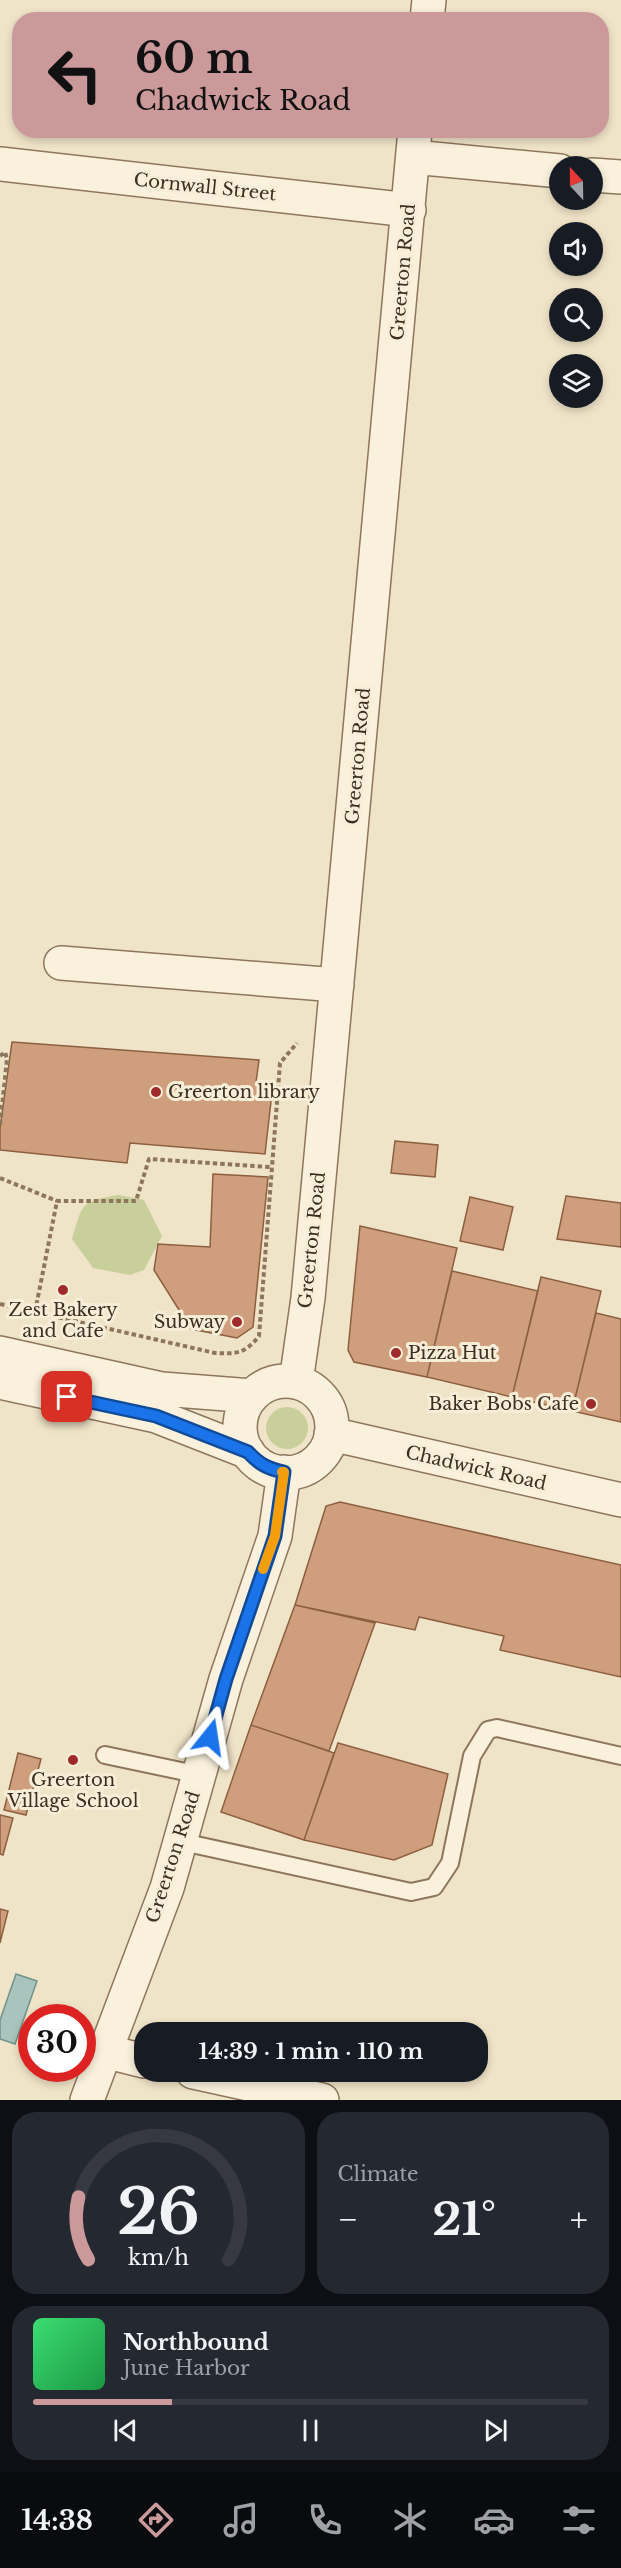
<!DOCTYPE html>
<meta charset="utf-8">
<style>
body{margin:0;font-family:"Libre Baskerville",serif;background:#242831;color:#f1f3f6;height:100vh;display:flex;flex-direction:column;font-size:22px;white-space:nowrap}
*{box-sizing:border-box;margin:0}
p{font-size:20px;color:#9ea1a6}
.icon{flex:none;width:33px;height:33px;fill:none;stroke:currentColor;stroke-width:2;stroke-linecap:round;stroke-linejoin:round}
.map{position:relative;height:2100px;overflow:hidden}
.drawer{display:flex;flex-direction:column;gap:12px;padding:12px;background:#0d0f14;flex:1}
.drawer>*{flex:none}
.hud{position:absolute;left:12px;top:12px;width:597px;height:126px;border-radius:24px;box-shadow:0 3px 9px #0003;background:#cc999b;color:#111;overflow:hidden}
.needle{width:39px;rotate:338deg}
.tools{position:absolute;left:549px;top:156px;display:grid;gap:12px}
.tools a{display:grid;place-items:center;width:54px;height:54px;border-radius:50%;background:#171b24;box-shadow:0 3px 9px #0003;font-size:30px}
.speed{position:absolute;left:18px;top:2004px;display:flex;gap:12px;font-size:30px;font-weight:700;text-align:center}
.speed>*{display:grid;place-content:center;width:78px;height:78px;border-radius:50%;background:#171b24;box-shadow:0 3px 9px #0003;line-height:1}
.speed .limit{border:9px solid #d22;background:#fff;color:#111}
.pin{position:absolute;display:grid;place-items:center;width:51px;height:51px;color:#fff;margin:-26px;border-radius:12px;box-shadow:0 3px 9px #0006}
.me{position:absolute;width:66px;margin:-33px;rotate:15deg;stroke-linejoin:round;filter:drop-shadow(0 0 4px #0008)}
.turn{display:flex;align-items:center;gap:21px;height:126px;padding:0 24px;font-size:27px}
.turn .icon{width:78px;height:78px;stroke-width:2.5}
.turn b{display:block;font-size:42px;line-height:51px}
.big{font-size:45px;font-weight:800;line-height:1.1}
.drawer .tile{flex:1;display:flex;flex-direction:column;justify-content:center;gap:9px;min-width:0;padding:0 21px;border-radius:24px;background:#242831}
.drawer .dial{align-items:center;gap:0}
.dial svg{height:156px;overflow:visible;fill:none;stroke:#363941;stroke-width:7;stroke-linecap:round;text-anchor:middle}
.dial text{fill:#f1f3f6;stroke:none}
.song{display:flex;align-items:center;gap:18px}
.cover{width:72px;height:72px;border-radius:9px;background:linear-gradient(135deg,hsl(140 70% 55%),hsl(140 70% 35%))}
.played{height:6px;border-radius:3px;background:linear-gradient(90deg,#cc999b 25%,#363941 25%)}
.keys{display:flex;justify-content:space-around;direction:ltr}
.heat{display:flex;justify-content:space-between;align-items:center;font-size:33px;direction:ltr}
.drawer .tiles{flex:1;display:grid;gap:12px;grid-template-columns:1fr 1fr}
.tile:last-child{grid-column:span 2}
.trip{position:absolute;left:134px;top:2022px;width:354px;height:60px;border-radius:24px;background:#171b24;box-shadow:0 3px 9px #0003;font-weight:800;line-height:60px;text-align:center}
.dock{display:flex;height:96px;justify-content:space-around;align-items:center;background:#090b0e;color:#9ea1a6}
.dock .icon{width:42px;height:42px}
.dock .active{color:#cc999b}
.dock b{font-size:27px;color:#f1f3f6}
.map>svg:first-child{display:block}
.green{fill:#c9cf9b}
.water{fill:#a9c4bc;stroke:#6f938a;stroke-width:1.5}
.building{fill:#cf9f7d;stroke:#8d5f41;stroke-width:1.5}
.lines{fill:none;stroke-linecap:round;stroke-linejoin:round}
.service-casing{stroke:#8d765c;stroke-width:20}
.minor-casing{stroke:#8d765c;stroke-width:36}
.tertiary-casing{stroke:#8d765c;stroke-width:36}
.path{stroke:#8d765c;stroke-width:4;stroke-dasharray:4.5 3;stroke-linecap:butt}
.service{stroke:#faf1dc;stroke-width:16}
.minor{stroke:#faf1dc;stroke-width:33}
.tertiary{stroke:#faf1dc;stroke-width:33}
.route-casing{stroke:#114b97;stroke-width:15}
.route{stroke:#1a73e8;stroke-width:10}
.slow{stroke:#f59e0b;stroke-width:10}
.poi-dot{fill:#9e2a2b;stroke:#f7eed8;stroke-width:2}
.labels{text-anchor:middle;dominant-baseline:central;stroke-width:6;stroke-linejoin:round;paint-order:stroke}
.street-label{font-size:18px;fill:#3d2e20;stroke:#f7eed8}
.poi-label{font-size:18px;fill:#3d2e20;stroke:#f7eed8;text-anchor:start}
</style>
<div class="map">
<svg width="621" height="2100" viewBox="0 0 621 2100">
<rect width="100%" height="100%" fill="#f0e4c8"/>
<path class="green" d="M118,1195l26,5 18,36 -18,34 -14,5 -37,-7 -21,-29c11,-35 8,-38 46,-44z
M266 1428a21 21 0 1 1 42 0a21 21 0 1 1-42 0Z"/>
<path class="water" d="M16,1974l21,7 -22,63 -15,-5v-19z"/>
<path class="building" d="M12,1042l247,18 -3,22 17,2 -8,70 -135,-11 -3,20 -127,-13v-22z
M395,1141l43,4 -3,32 -44,-4z
M213,1174l55,3 -15,150 -16,11 -46,-9 -37,-59 4,-26 52,3z
M566,1196l55,7v44l-64,-8z
M470,1197l43,10 -10,43 -43,-9z
M360,1226l97,22 -30,129 -73,-15 -6,-12z
M452,1271l86,20 -26,106 -85,-20z
M541,1277l60,14 -29,120 -60,-14z
M596,1313l25,6v103l-49,-11z
M340,1502l281,63v112l-121,-27 4,-14 -85,-19 -4,13 -120,-25 31,-99z
M295,1605l80,18 -46,128 -78,-26z
M251,1725l83,28 -30,87 -83,-28z
M338,1743l110,31 -16,71 -38,15 -90,-20z
M18,1753l23,6 -15,56 -22,-5z
M0,1815l13,3 -10,37 -3,-1z
M0,1909l8,2 -8,32z"/>
<g class="lines">
<g class="service-casing">
<path id="service" d="M105,1755l95,20
M178,1841l233,51 23,-5 16,-24 22,-107 16,-26 9,-2 124,28"/>
</g>
<g class="minor-casing">
<path id="minor" d="M427,20l2,-20
M413,157l147,14
M0,164l409,46
M592,175l29,2
M61,963l276,22
M296,1382l12,-84 107,-1168
M104,2051l40,10
M193,2072l129,28
M87,2100l80,-212 59,-209 49,-143 9,-64"/>
</g>
<g class="tertiary-casing">
<path id="tertiary" d="M0,1353l162,36 90,7
M240 1427a46 46 0 1 1 92 0a46 46 0 1 1-92 0Z
M0,1382l156,34 92,36
M331,1434l290,66"/>
</g>
<path class="path" d="M0,1056l5,-4 2,7 -7,66
M0,1178l57,23
M0,1304l215,49c21,1 30,1 44,-17l21,-273 17,-20
M35,1312l22,-111h79l13,-42 121,8"/>
<use href="#service" class="service"/>
<use href="#minor" class="minor"/>
<use href="#tertiary" class="tertiary"/>
</g>
<g class="lines">
<g class="route-casing">
<path id="route" d="M67,1397l89,19 92,36c11,12 20,17 36,20l-9,64 -49,143 -16,58"/>
</g>
<use href="#route" class="route"/>
<path class="slow" d="M263,1569l12,-33 9,-64h-2"/>
</g>
<g class="poi-dot">
<circle cx="156" cy="1092" r="6"/>
<circle cx="63" cy="1290" r="6"/>
<circle cx="237" cy="1322" r="6"/>
<circle cx="396" cy="1353" r="6"/>
<circle cx="591" cy="1404" r="6"/>
<circle cx="73" cy="1760" r="6"/>
</g>
<g class="labels">
<g class="street-label">
<text transform="translate(205 187) rotate(6)">Cornwall Street</text>
<text transform="translate(403 272) rotate(-85)">Greerton Road</text>
<text transform="translate(358 756) rotate(-85)">Greerton Road</text>
<text transform="translate(312 1240) rotate(-84)">Greerton Road</text>
<text transform="translate(476 1468) rotate(13)">Chadwick Road</text>
<text transform="translate(173 1857) rotate(-72)">Greerton Road</text>
</g>
<g class="poi-label">
<text x="168" y="1092">Greerton library</text>
<text x="63" y="1310" text-anchor="middle">Zest Bakery<tspan x="63" dy="21">and Cafe</tspan></text>
<text x="225" y="1322" text-anchor="end">Subway</text>
<text x="408" y="1353">Pizza Hut</text>
<text x="579" y="1404" text-anchor="end">Baker Bobs Cafe</text>
<text x="73" y="1780" text-anchor="middle">Greerton<tspan x="73" dy="21">Village School</tspan></text>
</g>
</g>
</svg>
<div class="tools">
<a><svg class="needle" viewBox="-14 -14 28 28"><path d="M0-13l5 13h-10z" fill="#e53935"/><path d="M0 13l5-13h-10z" fill="#9ea1a6"/></svg></a>
<a><svg class="icon" aria-label="sound" viewBox="0 0 24 24"><path d="M4 9h4l5-4v14l-5-4H4zM17 9q2 3 0 6"/></svg></a>
<a><svg class="icon" aria-label="search" viewBox="0 0 24 24"><circle cx="10" cy="10" r="6"/><path d="M15 15l6 6"/></svg></a>
<a><svg class="icon" aria-label="layers" viewBox="0 0 24 24"><path d="M12 4l9 5-9 5-9-5zM3 14l9 5 9-5"/></svg></a>
</div>
<div class="speed"><div class="limit">30</div></div>
<div class="pin" style="left:67px;top:1397px;background:#d93025"><svg class="icon" aria-label="arrive" viewBox="0 0 24 24"><path d="M6 21V4h12l-3 4 3 4H6"/></svg></div>
<svg class="me" style="left:210px;top:1737px" viewBox="-20 -20 40 40"><path d="M0-17L14 15 0 8-14 15z" fill="#1a73e8" stroke="#fff" stroke-width="4"/></svg>
<div class="trip">14:39 · 1 min · 110 m</div>
<div class="hud">
<div class="turn"><svg class="icon" aria-label="left" viewBox="0 0 24 24"><path d="M17 20v-9H6M10 6l-5 5 5 5"/></svg><div><b>60 m</b>Chadwick Road</div></div>
</div>
</div>
<section class="drawer">
<div class="tiles">
<div class="tile dial"><svg viewBox="0 0 100 80">
<path d="M14 69A42 42 0 1 1 86 69"/>
<path d="M14 69A42 42 0 0 1 9 37" stroke="#cc999b"/>
<text x="50" y="56" font-size="32" font-weight="700">26</text>
<text x="50" y="72" font-size="11">km/h</text>
</svg></div>
<div class="tile"><p>Climate</p>
<div class="heat"><a>−</a><b class="big">21°</b><a>+</a></div>
</div>
<div class="tile">
<div class="song"><i class="cover"></i><div><b>Northbound</b><p>June Harbor</p></div></div>
<div class="played"></div>
<div class="keys"><svg class="icon" aria-label="previous" viewBox="0 0 24 24"><path d="M18 5L8 12l10 7zM5 5v14"/></svg><svg class="icon" aria-label="pause" viewBox="0 0 24 24"><path d="M8 5v14M16 5v14"/></svg><svg class="icon" aria-label="next" viewBox="0 0 24 24"><path d="M6 5l10 7-10 7zM19 5v14"/></svg></div>
</div>
</div>
</section>
<nav class="dock">
<b>14:38</b>
<svg class="icon active" aria-label="directions" viewBox="0 0 24 24"><path d="M12 3l9 9-9 9-9-9zM9 14v-3h6M13 9l2 2-2 2"/></svg>
<svg class="icon" aria-label="music" viewBox="0 0 24 24"><path d="M9 18V5l10-2v13"/><circle cx="6" cy="18" r="3"/><circle cx="16" cy="16" r="3"/></svg>
<svg class="icon" aria-label="phone" viewBox="0 0 24 24"><path d="M5 4h4l2 5-3 2q2 4 5 5l2-3 5 2v4C11 20 4 13 5 4z"/></svg>
<svg class="icon" aria-label="climate" viewBox="0 0 24 24"><path d="M12 3v18M4 7l16 10M4 17L20 7"/></svg>
<svg class="icon" aria-label="car" viewBox="0 0 24 24"><path d="M5 17H2v-5l4-1 3-4h7l3 4 3 1v5h-3M9 17h6M6 11h13"/><circle cx="7" cy="17" r="2"/><circle cx="17" cy="17" r="2"/></svg>
<svg class="icon" aria-label="filters" viewBox="0 0 24 24"><path d="M4 7h16M4 17h16"/><circle cx="9" cy="7" r="2"/><circle cx="15" cy="17" r="2"/></svg>
</nav>
